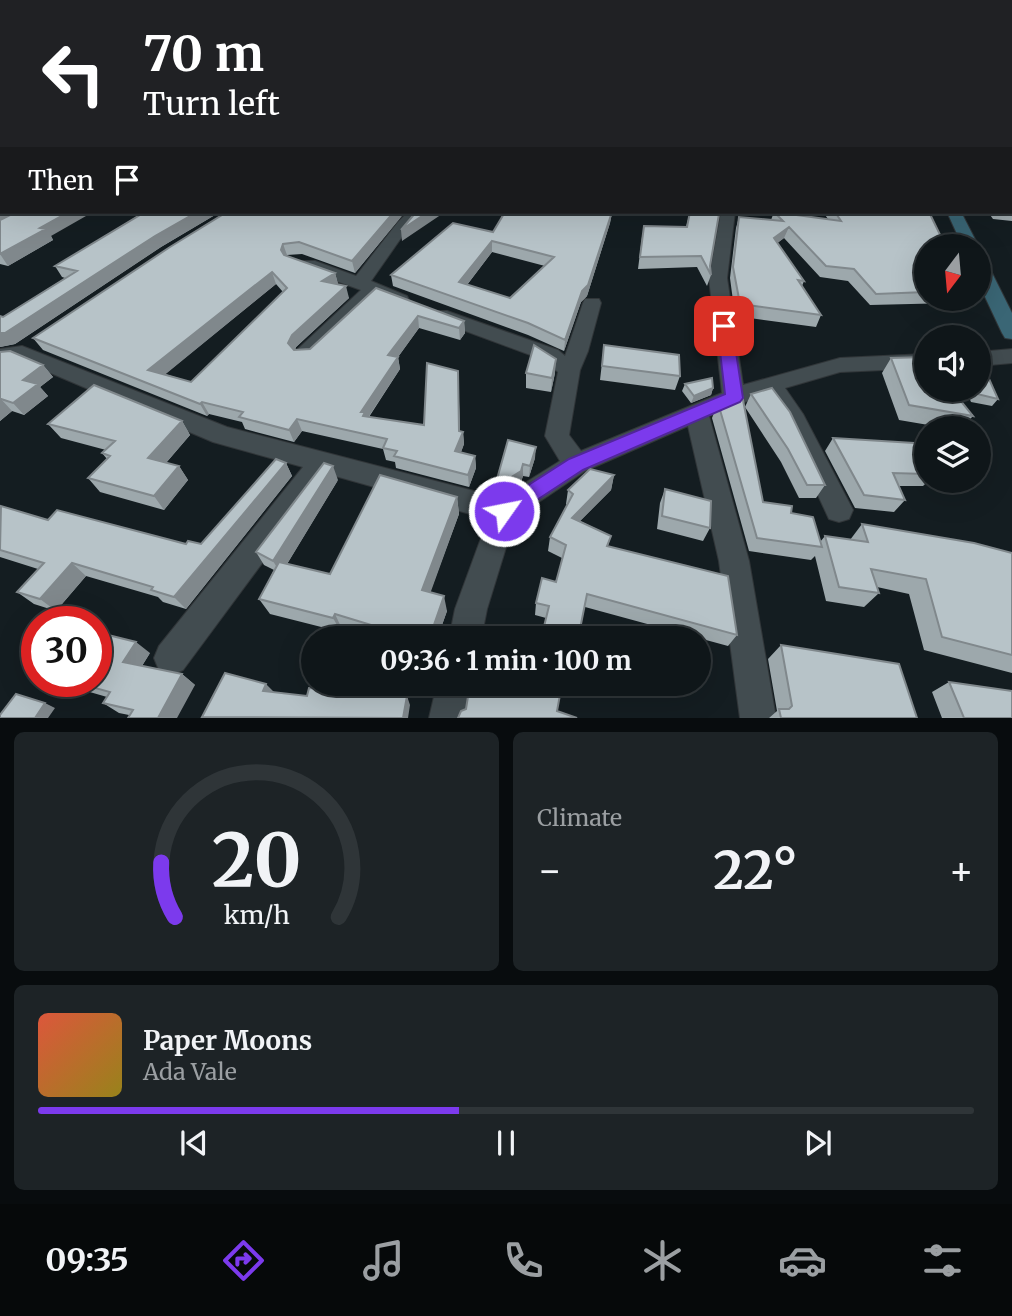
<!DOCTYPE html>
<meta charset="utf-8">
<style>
body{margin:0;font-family:Merriweather,serif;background:#1d2326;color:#f1f3f6;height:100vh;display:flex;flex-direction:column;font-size:26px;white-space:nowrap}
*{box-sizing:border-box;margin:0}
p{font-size:23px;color:#9b9fa2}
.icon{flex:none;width:38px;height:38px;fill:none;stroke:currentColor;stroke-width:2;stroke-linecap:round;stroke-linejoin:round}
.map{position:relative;height:718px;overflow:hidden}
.drawer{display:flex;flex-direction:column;gap:14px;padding:14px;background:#080c0e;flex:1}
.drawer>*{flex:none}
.hud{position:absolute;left:0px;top:0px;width:1013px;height:214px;box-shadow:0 7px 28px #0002,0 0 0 2px #2f3538;background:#202124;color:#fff;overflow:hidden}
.needle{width:46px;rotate:196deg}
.tools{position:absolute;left:914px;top:234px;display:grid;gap:14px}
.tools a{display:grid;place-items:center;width:77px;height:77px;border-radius:50%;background:#0f1619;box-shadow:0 7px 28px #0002,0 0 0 2px #2f3538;font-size:35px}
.speed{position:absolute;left:21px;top:606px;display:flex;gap:14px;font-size:35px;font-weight:700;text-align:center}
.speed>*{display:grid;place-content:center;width:91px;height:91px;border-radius:50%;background:#0f1619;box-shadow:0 7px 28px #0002,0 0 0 2px #2f3538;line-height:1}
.speed .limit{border:10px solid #d22;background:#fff;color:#111}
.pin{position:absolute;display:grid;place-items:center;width:60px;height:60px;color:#fff;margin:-30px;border-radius:14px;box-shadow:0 4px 10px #0006}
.me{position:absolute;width:77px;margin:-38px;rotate:57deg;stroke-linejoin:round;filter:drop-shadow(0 0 5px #0008)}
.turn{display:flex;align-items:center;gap:24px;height:147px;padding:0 28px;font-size:32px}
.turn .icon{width:91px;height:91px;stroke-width:2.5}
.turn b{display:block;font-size:49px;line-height:60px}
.then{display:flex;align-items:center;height:66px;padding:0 28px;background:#0003;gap:14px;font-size:26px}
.big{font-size:52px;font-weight:700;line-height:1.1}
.drawer .widget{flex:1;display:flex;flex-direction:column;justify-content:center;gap:10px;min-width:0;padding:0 24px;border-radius:10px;background:#1d2326}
.drawer .dial{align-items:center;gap:0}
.dial svg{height:182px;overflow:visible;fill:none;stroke:#2f3538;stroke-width:7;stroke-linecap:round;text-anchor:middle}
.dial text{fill:#f1f3f6;stroke:none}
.song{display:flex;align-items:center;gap:21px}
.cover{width:84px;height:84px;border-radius:10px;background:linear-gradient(135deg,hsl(10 70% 55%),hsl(50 70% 35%))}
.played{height:7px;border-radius:4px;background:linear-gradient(90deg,#7c3aed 45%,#2f3538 45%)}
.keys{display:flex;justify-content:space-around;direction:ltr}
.heat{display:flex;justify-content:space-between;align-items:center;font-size:38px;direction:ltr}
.drawer .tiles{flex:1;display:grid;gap:14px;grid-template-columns:1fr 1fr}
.widget:last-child{grid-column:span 2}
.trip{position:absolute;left:301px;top:626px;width:410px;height:70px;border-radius:35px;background:#0f1619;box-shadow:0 7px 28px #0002,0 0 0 2px #2f3538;font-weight:700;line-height:70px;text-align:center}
.dock{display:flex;height:112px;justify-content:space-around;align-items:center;background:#06090a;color:#9b9fa2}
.dock .icon{width:49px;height:49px}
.dock .current{color:#7c3aed}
.dock b{font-size:32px;color:#f1f3f6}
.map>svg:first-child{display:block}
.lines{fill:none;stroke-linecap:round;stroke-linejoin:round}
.service-casing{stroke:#313639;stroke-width:14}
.minor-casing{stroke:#313639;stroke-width:2}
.secondary-casing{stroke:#313639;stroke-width:2}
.service{stroke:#424c50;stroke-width:12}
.minor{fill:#424c50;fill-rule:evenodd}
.secondary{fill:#3a6675;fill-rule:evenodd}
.wall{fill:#9da8ac;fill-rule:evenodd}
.shaded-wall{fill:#80888c}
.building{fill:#b7c3c8;stroke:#80888c;stroke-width:2;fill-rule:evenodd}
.route{fill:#7c3aed;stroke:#51269a;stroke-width:2}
</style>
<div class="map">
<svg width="1012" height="718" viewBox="0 0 1012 718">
<rect width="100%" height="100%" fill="#141d21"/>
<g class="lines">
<g class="service-casing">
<path id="service" d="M1012,168v1"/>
</g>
<g class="minor-casing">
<path id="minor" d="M0,146h2v8h-2z
M408,212h16l-16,16 -37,53 36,15 2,4 -2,4 -7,2 -24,-10 -64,63h-14l-3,-5 3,-5 63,-59 -58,-21 -3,-4 3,-4h12l41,15 42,-54z
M721,212h14l-8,66 16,107 97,-27 86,-4v14l-86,4 -55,16 18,26 50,96 -4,9 -10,3 -10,-3 -44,-95 -20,-30 -56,22 40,145 27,157h-36l-21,-157 -31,-135 -103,45 -70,47 -28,91 -6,30h-32l6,-30 33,-90 -160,-45 -145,196 -12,5 -12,-5 -5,-12 5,-12 144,-179 -90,-25 -193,-82 -20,3v-14l22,-3 205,81 274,71 59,-37 -15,-25 13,-64 -14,-12 -111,-41 -3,-4 3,-4h14l111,39 7,6 18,-53 2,-4h14l2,4 -13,48 -8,19 -11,65 12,16 141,-58 -13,-115z
M1012,349v14l-34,3v-14z
M437,684h34l-6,34h-36z"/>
</g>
<g class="secondary-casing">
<path id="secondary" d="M947,212h14l18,35 -1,1 -15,-1z
M978,258l9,5 25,50v26l-7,-1 -3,-5 -24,-51z"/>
</g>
<use href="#service" class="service"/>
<use href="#minor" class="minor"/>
<use href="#secondary" class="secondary"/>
</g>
<path class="wall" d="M0,166l2,46 49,24 2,4 -45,26 -8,-2z
M1012,181v40l-19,-2 -5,-7h24z
M120,212h100l-59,35 -146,97 -15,3v-31l3,1 62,-39 -3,-1 -7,-11 84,-51z
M227,212h178l-50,61 -53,-19 -15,1 -1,1 49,17 3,11 11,14 -53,49 -1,3 15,-1 66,-61 88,33 1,12 -5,7 -41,-12 -21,29 2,12 -31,48 55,8 34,-54 2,60 3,1 1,12 -3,8 14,4 1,12 -7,19 -73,-19 -1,-6 -9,-2 -3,-11 -81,-18 -8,11 -49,-13 -3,-7 -33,-8 -2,2 -164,-66 -10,-12zM276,284l7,8 -92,90 -26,-8z
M505,212h107l-2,11 -23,73 -6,6 -17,49 -36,-16 -135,-49 -2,-11 102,-43zM492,252l53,14 -35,32 -43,-13z
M690,212l20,54 1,9 -4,11 -10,-19 -59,2 4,-32 44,-10z
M774,212l54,7 -5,-7h106l-3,35v52h29l-3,4 -82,2 -22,-24 -28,-4 -36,-39 -7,5 27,38 -2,5 19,29 -5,12 -81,-11 -5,-38 6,-50 3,-11 32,3z
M604,345l76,31 -5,14 -75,-10z
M0,352l43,13 10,12 -13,10 8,9 -24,19 -12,-4 -12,10z
M891,358l82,58 -12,13h-9l-53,-9 -17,-47z
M526,373h29l-4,19 -25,-4z
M685,384l28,4 -2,7 -20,8 -9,-12z
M966,390h12l20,9 -6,7 -21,-4z
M751,394l74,91 -9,13h-17l-18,-36 -36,-55z
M718,403l45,99 28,11 29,29 5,-6 25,4 12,-16 150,29v120l-88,-23 -15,-56 -32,-7 2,6 -15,14 -38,-6 -11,-45 -4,4 -62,-9 -37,-133z
M182,421l8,14 -24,28 13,3 9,14 -24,30 -64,-18 -12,-14 19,-19 -5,-6 4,-3 -45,-12 -13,-14z
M833,438l93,23v20h2l-5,5h-24l6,14 -11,12 -39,-4 -30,-57z
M535,458l-6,19 -6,-1 -2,6 -16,10 -8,-2v-11z
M286,463l6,13 -106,133 -23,-7 -5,-5 -72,-21 -30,35 -22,-7 -17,-12 21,-23 -38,-12v-51l48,14 138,24h15z
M614,475l-3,15 -31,31 31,15 -3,10 129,89 -9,11 -143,-39 -39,11 -11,-3 1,-12 20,-21 6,-24 -14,-7 2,-14 17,-32 -1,-1 2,-14z
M338,480l-51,84 43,10 127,-77 2,17 -29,78 17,19 -10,28h-62l-33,-10 -1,3 -71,-18 -11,-15 15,-29 -10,-5 -8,-13z
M665,489l45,39 -7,13 -46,-12 3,-26z
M781,645l136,73h-148l8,-7 -9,-52z
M150,653l-8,13 40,8 13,11 -66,30 -10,-2 -16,-10 4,-6 -38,-11 -9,-5h36z
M949,682l63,36h-70l-10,-26z"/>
<path class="shaded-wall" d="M2,205v7h14l-16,8v-14z
M69,212h24l-42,24 2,4 -45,26 -8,-12 40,-26z
M197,212h23l-59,35 -146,97 -15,3v-14l155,-97z
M394,212h11l-50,61 -3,-12z
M428,212h17l-43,29 -1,-11z
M612,212l-2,11 -23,73 -6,6 -17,49 1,-11 17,-49z
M789,227l-5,11 -14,11 4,-11z
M492,241v11l-32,42 -1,-12z
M283,244l4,11 -2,6 -4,-11z
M272,272l4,12 -120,98 -8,-12z
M335,273l3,11 -16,-3z
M346,286l3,12 -53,49 -3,8 -5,-12 4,-8z
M418,316l1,12 -21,29 2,12 -33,50 -6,-7 27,-57z
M464,321l1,12 -5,7 -1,-12z
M556,359l-1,14 -4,19 1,-14z
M43,365l10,12 -13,10 8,9 -24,19 -11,-12 10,-23z
M458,371l2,68 3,-7 1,12 -7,19 -2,-12 4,-20z
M713,388l-2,7 -20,8 3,-7z
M1,399l11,12 -12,10v-21z
M202,402l7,12 -2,2 -7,-12z
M297,419l5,12 -8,11 -5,-12z
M182,421l8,14 -32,37 -10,-14z
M536,447l-1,11 -6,19 1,-11z
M475,456l1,12 -7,19 -1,-12z
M286,463l6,13 -106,133 -12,-12z
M523,464v12l-2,6 -16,10v-11z
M179,466l9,14 -24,30 -10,-14z
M333,466l5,14 -57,94 -8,-13z
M614,475l-3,15 -42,42 3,-14z
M457,497l2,17 -33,91 -4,-15z
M72,563l14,13 -30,35 -16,-12z
M444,596l3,15 -10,28h-8z
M335,614l7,15 -1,3 -8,-14z
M136,642l14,11 -12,19 -15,-10z
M182,674l13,11 -18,33h-19z
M266,684l9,9 -12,-2z
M407,696l3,9 -2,13h-5z
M45,703l10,5 -7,10h-13z"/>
<path class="building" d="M0,80h2v56l-2,-1z
M2,165v40l-2,1v-40z
M16,212h53l-29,16 6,1 -46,25v-34z
M145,212h52l-42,24 -150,97h-5v-17l3,1 74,-46 -22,-5z
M227,212h167l-42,49 -53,-19 -16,2 -2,6 3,5 51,18 -13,8 24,5 -54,49 -4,8 6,7 16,-1 66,-61 88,33 -5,7 -41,-12 -30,39 10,2 -37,55h4l-2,4 61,9 3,-62 31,8 1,60 4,1 -8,19 20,5 -7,19 -74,-19 3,-5 -14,-3 4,-9 -90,-20 -8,11 -50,-13 4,-5 -41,-10 -2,2 -167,-66 137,-91zM272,272l15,16 -96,94 -43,-12z
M416,212h12l-27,18z
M505,212h107l-24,73 -6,6 -17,49 -37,-17 -137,-48 62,-52 40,9zM492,241l62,16 -44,41 -51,-16z
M690,212h12l17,2 -9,52 1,9 -10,-19 -61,1 4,-31 43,1z
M774,212l67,9 -6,-9h94l17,35h-20v45l-50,2 -22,-25 -28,-3 -37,-39 -15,11 30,43 -6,-1 23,35 -81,-11 -7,-37 6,-50 44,4z
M534,345l22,14 -4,19 -26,-5z
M604,345l75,10 1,21 -78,-10z
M10,351l33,14 -20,15 15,4 -25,19 -12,-4 -1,1v-48z
M978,354l20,45 -21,-5 -2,-4h3z
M926,357v33h26l21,26 -64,-11 -18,-47z
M712,378l1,10 -19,8 -9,-12z
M94,385l88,36 -34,37 31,8 -25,30 -66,-18 22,-22 -8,-3 13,-12 -67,-17z
M772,388l18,24 35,73h-18l-19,-36 -37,-55z
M742,395l21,107 29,4 -1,7 22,4 9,30 -65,-9 -39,-135z
M833,438l81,5 12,18v13l-33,-1 12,27 -41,-5z
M508,440l28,7 -6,19 -7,-2 -2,7 -16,10 -8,-2z
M276,459l10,4 -112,134 -23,-7 2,-3 -81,-24 -32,36 -23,-7 27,-29 -44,-13 1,-44 47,14 9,-10 129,34 2,-3 13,3z
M324,463l9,3 -60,95 -17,-9z
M590,469l24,6 -42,43 39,18 -4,10 121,30 9,59 -150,-41 -9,45h-37l8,-33 -13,-3 6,-25 14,4 10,-37 -16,-8 23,-43 -5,-4z
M380,475l77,22 -35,93 22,6 -15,43h-12l-82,-25 -2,4 -74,-19 20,-37 51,12z
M665,489l46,12 -1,27 -48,-12z
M862,524l112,19 38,10v102l-70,-18 -16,-58 -55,-10 8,24 -40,-6 -14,-51 43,6z
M96,632l40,10 -13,20 59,12 -24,44h-30l5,-8 -30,-7 7,-11 -40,-11h26z
M481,634l16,5h-18z
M781,645l118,19 18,54h-136l-2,-9h10l3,-3z
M225,673l41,11 -3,7 44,5 2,-8 98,8 -4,22 -201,-1z
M949,682l63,9v27h-48z
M470,684h92l-5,27 20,7h-119l3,-7 5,-2z
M16,694l29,9 -10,15h-35v-3z"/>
<linearGradient id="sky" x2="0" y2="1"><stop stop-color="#0b1012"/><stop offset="0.44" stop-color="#34404e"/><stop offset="1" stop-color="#34404e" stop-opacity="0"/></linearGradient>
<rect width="1012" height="181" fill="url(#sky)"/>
<path class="route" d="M724,321l8,5 11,72 -3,4 -157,68 -72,47 -7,3 -7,-3 -3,-6 3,-6 72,-46 156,-65 -8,-68z"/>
</svg>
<div class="tools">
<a><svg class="needle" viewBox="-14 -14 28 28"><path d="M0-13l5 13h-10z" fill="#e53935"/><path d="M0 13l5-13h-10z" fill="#9b9fa2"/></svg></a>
<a><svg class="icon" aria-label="sound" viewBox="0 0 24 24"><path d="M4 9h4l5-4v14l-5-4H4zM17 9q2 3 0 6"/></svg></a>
<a><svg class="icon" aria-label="layers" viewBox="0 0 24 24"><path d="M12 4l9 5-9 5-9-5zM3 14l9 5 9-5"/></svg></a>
</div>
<div class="speed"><div class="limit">30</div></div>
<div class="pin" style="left:724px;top:326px;background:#d93025"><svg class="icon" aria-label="arrive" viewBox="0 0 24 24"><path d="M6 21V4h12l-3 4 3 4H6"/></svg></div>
<svg class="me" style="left:504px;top:511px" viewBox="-20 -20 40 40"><circle r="17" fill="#7c3aed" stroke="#fff" stroke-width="3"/><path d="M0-11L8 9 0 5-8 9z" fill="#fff"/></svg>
<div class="trip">09:36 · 1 min · 100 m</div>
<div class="hud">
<div class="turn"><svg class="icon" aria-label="left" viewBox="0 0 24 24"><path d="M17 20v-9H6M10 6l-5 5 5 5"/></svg><div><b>70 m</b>Turn left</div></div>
<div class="then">Then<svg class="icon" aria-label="arrive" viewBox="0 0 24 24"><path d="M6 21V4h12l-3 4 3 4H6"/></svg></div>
</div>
</div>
<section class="drawer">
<div class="tiles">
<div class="widget dial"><svg viewBox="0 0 100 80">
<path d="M14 69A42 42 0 1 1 86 69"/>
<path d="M14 69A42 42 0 0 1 8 45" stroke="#7c3aed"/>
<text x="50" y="56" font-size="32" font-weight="700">20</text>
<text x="50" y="72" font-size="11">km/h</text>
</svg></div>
<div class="widget"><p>Climate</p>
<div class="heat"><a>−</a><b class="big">22°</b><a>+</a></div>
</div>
<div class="widget">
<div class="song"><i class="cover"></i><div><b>Paper Moons</b><p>Ada Vale</p></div></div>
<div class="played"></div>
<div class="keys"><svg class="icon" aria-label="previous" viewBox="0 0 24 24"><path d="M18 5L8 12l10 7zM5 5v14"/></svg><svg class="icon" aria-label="pause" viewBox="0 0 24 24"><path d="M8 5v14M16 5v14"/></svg><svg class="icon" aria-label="next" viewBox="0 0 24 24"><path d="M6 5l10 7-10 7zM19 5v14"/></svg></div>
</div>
</div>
</section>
<nav class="dock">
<b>09:35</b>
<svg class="icon current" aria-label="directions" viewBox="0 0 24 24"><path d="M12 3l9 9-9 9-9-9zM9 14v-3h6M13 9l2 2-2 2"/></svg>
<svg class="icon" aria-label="music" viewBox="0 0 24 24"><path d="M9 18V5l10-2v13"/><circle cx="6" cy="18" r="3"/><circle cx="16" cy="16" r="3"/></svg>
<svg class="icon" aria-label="phone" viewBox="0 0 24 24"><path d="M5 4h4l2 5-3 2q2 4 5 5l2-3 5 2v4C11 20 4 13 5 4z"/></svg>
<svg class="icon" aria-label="climate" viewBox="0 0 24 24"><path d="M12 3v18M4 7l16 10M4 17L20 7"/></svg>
<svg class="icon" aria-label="car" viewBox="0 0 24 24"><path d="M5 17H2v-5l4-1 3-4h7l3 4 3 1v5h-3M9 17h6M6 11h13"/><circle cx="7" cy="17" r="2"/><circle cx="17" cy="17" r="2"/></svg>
<svg class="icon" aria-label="filters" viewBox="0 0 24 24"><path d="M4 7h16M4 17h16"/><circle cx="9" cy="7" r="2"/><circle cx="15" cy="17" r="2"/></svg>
</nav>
